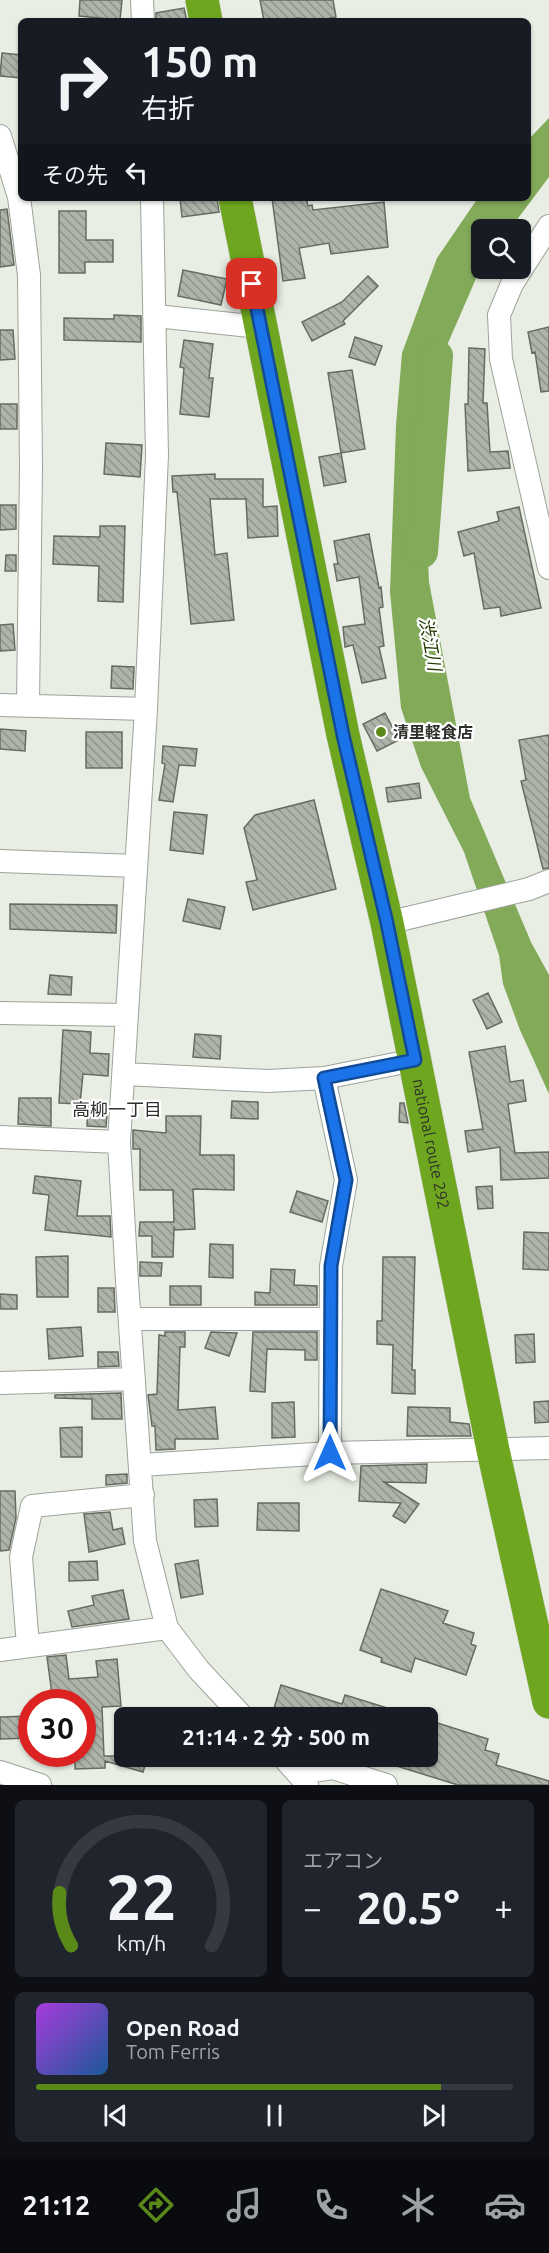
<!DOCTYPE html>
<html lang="ja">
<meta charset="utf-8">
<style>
body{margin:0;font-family:Ubuntu,"Noto Sans JP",sans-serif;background:#20242c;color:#f1f3f6;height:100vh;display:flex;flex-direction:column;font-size:22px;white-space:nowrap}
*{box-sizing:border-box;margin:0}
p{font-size:20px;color:#9ea1a6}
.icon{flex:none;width:33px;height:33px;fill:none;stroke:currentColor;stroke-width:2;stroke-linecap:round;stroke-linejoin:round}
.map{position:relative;height:1785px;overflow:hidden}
.drawer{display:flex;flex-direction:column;gap:15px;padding:15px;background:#0d0f14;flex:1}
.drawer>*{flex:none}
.guide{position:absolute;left:18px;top:18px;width:513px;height:183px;border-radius:9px;box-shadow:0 2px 4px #0004;background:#171b24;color:#f1f3f6;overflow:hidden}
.fabs{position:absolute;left:471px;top:219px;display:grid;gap:12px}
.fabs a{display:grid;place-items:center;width:60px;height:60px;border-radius:9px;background:#171b24;box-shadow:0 2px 4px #0004;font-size:30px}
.speed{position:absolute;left:18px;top:1689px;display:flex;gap:12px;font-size:30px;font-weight:700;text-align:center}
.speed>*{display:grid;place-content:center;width:78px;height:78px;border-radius:50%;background:#171b24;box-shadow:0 2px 4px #0004;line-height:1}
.speed .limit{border:9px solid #d22;background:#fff;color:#111}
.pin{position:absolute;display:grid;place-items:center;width:51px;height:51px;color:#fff;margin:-26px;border-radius:12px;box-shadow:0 3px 9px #0006}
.me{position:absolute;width:66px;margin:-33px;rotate:0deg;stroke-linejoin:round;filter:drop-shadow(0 0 4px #0008)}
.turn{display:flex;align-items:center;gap:21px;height:126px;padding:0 24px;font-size:27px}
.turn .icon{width:78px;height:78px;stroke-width:2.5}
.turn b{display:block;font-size:42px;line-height:51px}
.then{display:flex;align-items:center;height:57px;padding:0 24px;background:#0003;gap:12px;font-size:22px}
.big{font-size:45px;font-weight:700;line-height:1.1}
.drawer .card{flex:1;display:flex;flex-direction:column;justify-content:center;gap:9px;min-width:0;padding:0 21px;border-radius:9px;background:#20242c}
.drawer .dial{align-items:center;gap:0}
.dial svg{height:156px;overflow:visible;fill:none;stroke:#363941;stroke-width:7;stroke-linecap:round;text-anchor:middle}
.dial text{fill:#f1f3f6;stroke:none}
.song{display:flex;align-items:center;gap:18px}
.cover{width:72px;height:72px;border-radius:9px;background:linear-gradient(135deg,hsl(280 70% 55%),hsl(210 70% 35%))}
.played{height:6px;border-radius:3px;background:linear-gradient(90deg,#5a8819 85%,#363941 85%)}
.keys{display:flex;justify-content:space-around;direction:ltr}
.heat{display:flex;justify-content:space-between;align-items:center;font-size:33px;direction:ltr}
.drawer .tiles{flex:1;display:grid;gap:15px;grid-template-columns:1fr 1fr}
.card:last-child{grid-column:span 2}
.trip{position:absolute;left:114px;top:1707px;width:324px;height:60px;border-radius:9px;background:#171b24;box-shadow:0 2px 4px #0004;font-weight:700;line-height:60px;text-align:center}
.dock{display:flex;height:96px;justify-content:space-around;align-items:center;background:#090b0e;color:#9ea1a6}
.dock .icon{width:42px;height:42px}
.dock .selected{color:#5a8819}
.dock b{font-size:27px;color:#f1f3f6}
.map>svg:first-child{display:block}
.water{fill:#82aa59}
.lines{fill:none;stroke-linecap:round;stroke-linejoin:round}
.river{stroke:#82aa59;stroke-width:32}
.building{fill:url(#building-back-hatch);stroke:#676c63;stroke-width:1.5}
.minor-casing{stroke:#9da399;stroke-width:24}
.highway-casing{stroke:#cdcdcc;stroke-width:34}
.minor{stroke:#fff;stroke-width:22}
.highway{stroke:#6ea61f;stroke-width:33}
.route-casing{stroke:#114b97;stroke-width:15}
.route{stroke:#1a73e8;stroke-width:10}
.poi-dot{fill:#5a8819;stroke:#fff;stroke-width:2}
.labels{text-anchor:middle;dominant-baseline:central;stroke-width:4.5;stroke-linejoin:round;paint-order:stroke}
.poi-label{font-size:16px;font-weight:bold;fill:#2d2f2b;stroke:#fff;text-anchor:start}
.street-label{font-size:16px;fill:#2d2f2b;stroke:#fff}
.water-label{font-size:18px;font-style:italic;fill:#233c00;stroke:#fff}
.neighbourhood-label{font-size:18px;fill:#2d2f2b;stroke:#fff}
</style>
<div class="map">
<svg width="549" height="1785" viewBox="0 0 549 1785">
<defs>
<pattern id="building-back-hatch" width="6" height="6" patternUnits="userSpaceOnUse" patternTransform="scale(1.5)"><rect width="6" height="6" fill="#afb4ab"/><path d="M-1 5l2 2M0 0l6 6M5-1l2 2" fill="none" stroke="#8f938b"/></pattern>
</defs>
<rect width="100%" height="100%" fill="#e9eee4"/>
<path class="water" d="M549,118v59l-39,52 -28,1 -1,37 -36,83 -22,100 6,132 41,216 61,144 18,33v119l-29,-64 -17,-46 -4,-29 -35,-103 -43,-85 -20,-59 -11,-116 6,-167 6,-72 35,-95 41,-60h50v-58z"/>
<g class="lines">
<path class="river" d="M422,552l15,-196"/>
</g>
<path class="building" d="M80,0h42l-2,20 -41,-4z
M260,0h73l3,17 -18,4h-17v-3l-37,3z
M184,8l3,13h-31v-8z
M2,53l19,2v23l-21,-2z
M180,198h37l2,14 -37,5z
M272,198h34l2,8 4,-1 1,5 71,-8 4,45 -57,7 -2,-11 -30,5 6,30 -22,3z
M7,209l7,56 -14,2v-57z
M59,211h27v29h27v22h-28v11h-26z
M183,270l44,9 -6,26 -43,-9z
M368,276l10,10 -35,35 2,3 -33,17 -10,-19 40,-20z
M114,315l27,1v26l-77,-2v-22l50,1z
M549,327v64l-8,1 -6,-40 -3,1 -4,-21z
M0,330h13l2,29 -15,1z
M355,337l27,9 -7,19 -26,-8z
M184,340l29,4 -4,34h4l-4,39 -29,-3 4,-46 -4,-1z
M469,348l16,1 -2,54h4l3,49 18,-1 2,17 -42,3 -3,-67h3z
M352,370l13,79 -24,4 -13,-80z
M0,404h17v25h-17z
M106,443l36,2 -2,32 -36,-3z
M341,453l5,29 -22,4 -5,-29z
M215,474v5h48v28l14,-1 1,30 -30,2 -2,-39h-36l5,56 12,-2 7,67 -43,4 -14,-132h-4l-1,-16z
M0,505h16v24l-16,1z
M519,507l22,101 -40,8 -1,-9 -16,2 -10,-56 -10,3 -6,-24 41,-11 -2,-9z
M100,526h25l-2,76 -25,-1 1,-35 -46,-2 1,-28 46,1z
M369,534l10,54 2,-1 2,20 -4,1 5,38 -5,1 7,31 -24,5 -9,-38 -8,2 -2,-20 22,-3 -6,-47 -22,4 -3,-17h4l-4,-23z
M6,555h10v16h-11z
M13,624l2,26 -15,1v-26z
M112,666l22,1 -1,22 -22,-1z
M385,713l14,27 -22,11 -14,-27z
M0,729l26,2 -1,20 -25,-2z
M86,732h36v36h-36z
M549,735v133l-6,1 -22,-88 5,-1 -7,-40z
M163,746l34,3 -2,17 -16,-1 -6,37 -14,-2 6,-36 -3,-1z
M419,783l2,15 -33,4 -2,-14z
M314,800l22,89 -83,21 -7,-28 11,-2 -13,-52 11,-13z
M174,812l33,3 -4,39 -33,-4z
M188,899l37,8 -5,22 -37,-8z
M10,904l107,1 -1,28 -106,-4z
M50,975l22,2 -1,18 -23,-1z
M488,993l14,29 -15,7 -14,-29z
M63,1030l28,2 -1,21 19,1 -1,22 -25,-2 -3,30 -21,-1z
M195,1034l26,2 -1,23 -27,-2z
M505,1046l5,36 13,-2 3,21 -18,3 7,49 34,-1v26l-48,2 -1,-33 -32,5 -3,-21 18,-2 -14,-77z
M19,1098h32v28l-33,-2z
M232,1101l26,1v17l-27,-1z
M88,1102l20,1 -2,24 -19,-1z
M400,1103h4l4,20 -9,-1z
M166,1116h35l-1,39h34v35l-41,-1 2,40 -21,1v-3l-1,30h-21v-21h-13l1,-14h34l-1,-32h-33v-41h-7v-19l33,3z
M35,1176l46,5 -4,35h33l1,21 -66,-7 4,-35 -16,-2z
M492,1186l1,22 -15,1 -2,-22z
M297,1191l31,10 -6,21 -32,-10z
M524,1232l25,1v37l-26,-1z
M210,1244l23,1v33l-24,-1z
M68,1256v41h-31l-1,-40z
M383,1257h32l-3,113h3v24l-23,-1 1,-48 -16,-1v-23h5z
M140,1262l22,1 -1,13h-21z
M271,1269l24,1 -1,15 23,1v19h-62v-13l15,1z
M170,1286h31v19h-31z
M98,1288h16l1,24h-17z
M0,1294l17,1v14h-17z
M81,1327l2,29 -34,3 -2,-30z
M165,1332h20v15h-5l-2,63 37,-3 3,32h-43v10l-19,1 -1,-24h-3l-4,-31 9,-1 2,-59 6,1z
M211,1332l26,1 -8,23 -24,-8z
M253,1332h64v28h-12v-10l-38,-1 -2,43 -15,-1z
M534,1334l1,28 -19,1 -1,-28z
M98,1352h20l1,14 -21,1z
M121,1393l1,26h-30v-20l-37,-1v-3z
M549,1401v21l-14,1 -1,-21z
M294,1402l1,35 -23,1v-35z
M408,1407l42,1v14l19,2 2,12h-64z
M82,1427v30h-21l-1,-29z
M427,1464l-1,19 -42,-1 35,22 -14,19 -12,-7 8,-13 -42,-2 2,-35z
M127,1474v9l-21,2v-10z
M0,1491h15l1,27 -7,32 -9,1z
M217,1499l1,27 -23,1 -1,-27z
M258,1503h41v28l-42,-1z
M110,1512l3,18 9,-2 3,16 -36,8 -5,-38z
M198,1560l5,34 -22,4 -6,-34z
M97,1561l1,19 -29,1v-19z
M381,1589l67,22 -5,12 31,10 -3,11 5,2 -10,29 -51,-17 -4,14 -30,-10 1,-4 -22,-8z
M123,1590l6,29 -57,8 -4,-16 26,-6 -2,-9z
M66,1655l3,24 29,-2 -2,-16 21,-2 4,47 -19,1 2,49h44l-5,16 -38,-11v7l-30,1v-15h7v-52h-29l-6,-45z
M281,1685l61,19 3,-9 62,19v4h-136z
M30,1716l1,22 -31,1v-22z
M428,1720l60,19 -3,11 14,4 -3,11 53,16v4h-91l-81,-25v-4h51z"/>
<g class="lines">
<g class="minor-casing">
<path id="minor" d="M142,0l1,21
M0,136l19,61 10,78 2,193 -3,237
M152,198l5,257 -11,254 -27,433 8,140 18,259 22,87 32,42 45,48
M549,226l-37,58 -13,31 2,44 48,209
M156,316l104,11
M0,705l146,4
M0,861l136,5
M387,923l142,-34 20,-8
M0,1013l126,2
M124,1074l144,7 56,-3 91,-18
M324,1078l22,102 -15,86 -1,187
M0,1137l119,5
M130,1319h201
M0,1383l134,-4
M141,1465l189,-12 219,-5
M28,1646l-7,-89 11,-51 111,-11
M0,1650l167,-22
M282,1756l25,28
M0,1772l40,13
M298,1773l35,-5 53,17"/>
</g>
<g class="highway-casing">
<g id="highway">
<path d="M202,0l4,21"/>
<path id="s1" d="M235,198l108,537 44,188 106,527 56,252"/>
</g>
</g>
<use href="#minor" class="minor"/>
<use href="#highway" class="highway"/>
</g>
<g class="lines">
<g class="route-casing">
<path id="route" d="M252,284l91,451 44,188 28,137 -91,18 22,102 -15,86 -1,187"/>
</g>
<use href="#route" class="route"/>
</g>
<circle class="poi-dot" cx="381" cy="732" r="6"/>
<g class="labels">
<g class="poi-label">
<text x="393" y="732">清里軽食店</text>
</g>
<g class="street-label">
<text stroke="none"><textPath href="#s1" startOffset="966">national route 292</textPath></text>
</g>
<g class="water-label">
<text transform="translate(431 644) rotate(80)">渋江川</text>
</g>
<g class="neighbourhood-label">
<text x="117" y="1109">高柳一丁目</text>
</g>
</g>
</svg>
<div class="fabs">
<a><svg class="icon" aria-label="search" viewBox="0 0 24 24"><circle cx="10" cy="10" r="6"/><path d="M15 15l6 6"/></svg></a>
</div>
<div class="speed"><div class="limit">30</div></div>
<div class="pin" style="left:252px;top:284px;background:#d93025"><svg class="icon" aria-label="arrive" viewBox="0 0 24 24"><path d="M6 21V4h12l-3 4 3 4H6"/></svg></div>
<svg class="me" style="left:330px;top:1453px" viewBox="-20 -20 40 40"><path d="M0-17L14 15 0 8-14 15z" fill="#1a73e8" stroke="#fff" stroke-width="4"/></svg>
<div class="trip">21:14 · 2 分 · 500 m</div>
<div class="guide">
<div class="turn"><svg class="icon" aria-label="right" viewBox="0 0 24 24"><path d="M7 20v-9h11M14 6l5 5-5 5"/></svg><div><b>150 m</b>右折</div></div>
<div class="then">その先<svg class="icon" aria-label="left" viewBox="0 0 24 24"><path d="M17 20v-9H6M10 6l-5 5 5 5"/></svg></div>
</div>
</div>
<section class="drawer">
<div class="tiles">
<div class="card dial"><svg viewBox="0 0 100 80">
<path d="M14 69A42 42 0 1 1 86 69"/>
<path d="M14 69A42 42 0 0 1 8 42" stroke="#5a8819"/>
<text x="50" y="56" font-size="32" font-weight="700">22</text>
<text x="50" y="72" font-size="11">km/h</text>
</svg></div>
<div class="card"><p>エアコン</p>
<div class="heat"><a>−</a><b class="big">20.5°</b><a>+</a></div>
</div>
<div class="card">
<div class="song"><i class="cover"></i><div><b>Open Road</b><p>Tom Ferris</p></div></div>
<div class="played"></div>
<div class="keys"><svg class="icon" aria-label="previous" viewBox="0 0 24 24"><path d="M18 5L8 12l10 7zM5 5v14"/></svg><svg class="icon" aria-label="pause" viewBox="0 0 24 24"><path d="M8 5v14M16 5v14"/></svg><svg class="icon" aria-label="next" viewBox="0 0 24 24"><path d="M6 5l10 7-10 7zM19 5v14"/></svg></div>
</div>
</div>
</section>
<nav class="dock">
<b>21:12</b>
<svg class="icon selected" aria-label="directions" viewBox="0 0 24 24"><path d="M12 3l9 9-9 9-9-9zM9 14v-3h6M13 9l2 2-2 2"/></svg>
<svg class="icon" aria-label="music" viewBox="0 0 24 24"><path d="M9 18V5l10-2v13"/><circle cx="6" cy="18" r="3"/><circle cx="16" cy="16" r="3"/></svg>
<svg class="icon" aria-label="phone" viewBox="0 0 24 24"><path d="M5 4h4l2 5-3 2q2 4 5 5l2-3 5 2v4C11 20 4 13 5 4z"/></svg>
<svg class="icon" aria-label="climate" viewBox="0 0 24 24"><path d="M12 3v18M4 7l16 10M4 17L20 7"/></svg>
<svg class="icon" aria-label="car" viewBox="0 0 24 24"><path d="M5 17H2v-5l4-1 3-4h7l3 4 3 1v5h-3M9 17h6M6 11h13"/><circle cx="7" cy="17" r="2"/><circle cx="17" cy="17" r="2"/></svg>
</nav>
